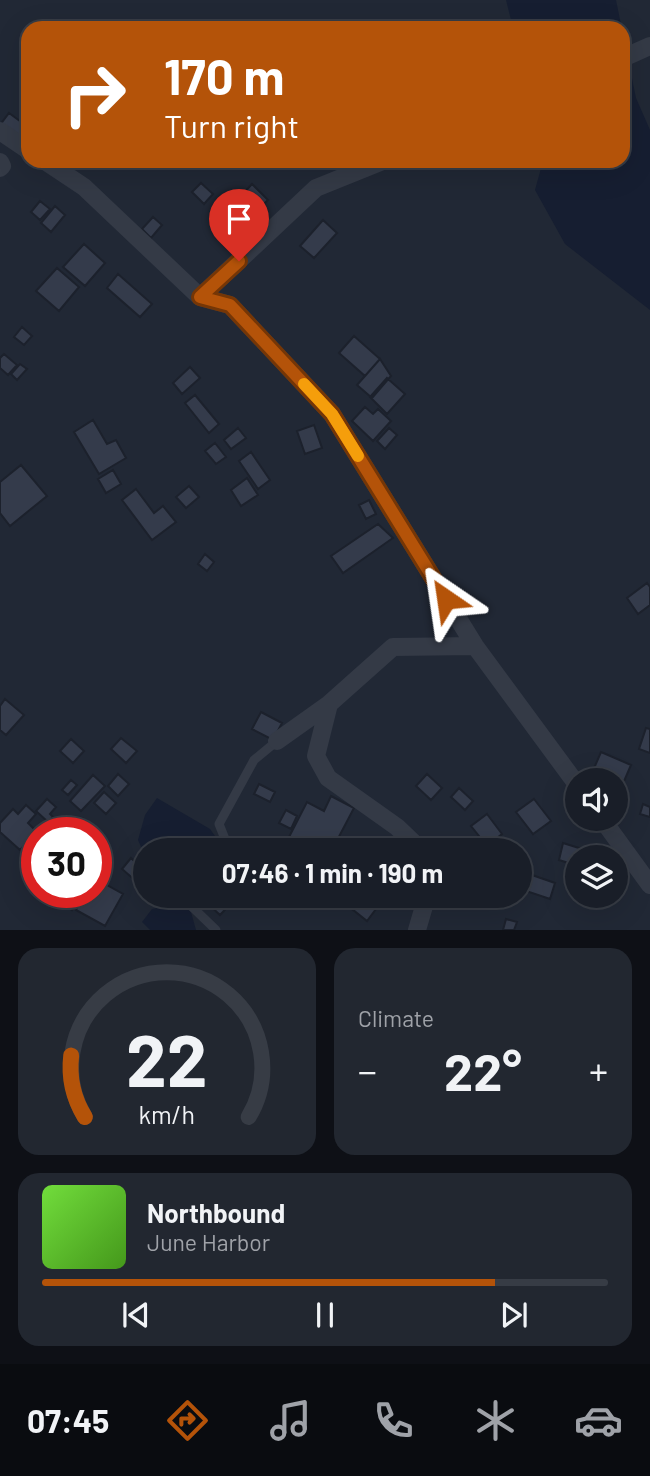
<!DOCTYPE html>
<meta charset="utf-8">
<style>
body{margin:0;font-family:Barlow,sans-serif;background:#222730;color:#f1f3f6;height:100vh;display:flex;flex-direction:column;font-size:26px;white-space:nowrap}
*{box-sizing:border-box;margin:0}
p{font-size:23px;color:#9fa2a8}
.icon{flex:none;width:38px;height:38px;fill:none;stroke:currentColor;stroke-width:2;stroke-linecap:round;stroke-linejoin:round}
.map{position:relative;height:930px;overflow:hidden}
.sheet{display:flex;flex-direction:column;gap:18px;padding:18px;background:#0e1016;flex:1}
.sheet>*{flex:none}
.top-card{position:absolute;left:21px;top:21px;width:609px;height:147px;border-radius:21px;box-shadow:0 7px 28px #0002,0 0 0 2px #373c45;background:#b45309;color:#fff;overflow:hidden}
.tools{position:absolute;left:565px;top:768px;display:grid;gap:14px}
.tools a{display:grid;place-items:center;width:63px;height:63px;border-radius:50%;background:#191e28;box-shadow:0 7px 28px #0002,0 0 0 2px #373c45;font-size:35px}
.speed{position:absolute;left:21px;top:817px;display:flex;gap:14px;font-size:35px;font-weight:700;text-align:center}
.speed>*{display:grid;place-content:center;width:91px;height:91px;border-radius:50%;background:#191e28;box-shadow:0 7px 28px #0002,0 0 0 2px #373c45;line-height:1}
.speed .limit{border:10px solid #d22;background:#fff;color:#111}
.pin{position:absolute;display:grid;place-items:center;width:60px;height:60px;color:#fff;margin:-72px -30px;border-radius:50% 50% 50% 0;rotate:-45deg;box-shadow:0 0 7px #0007}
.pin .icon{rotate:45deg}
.me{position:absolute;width:77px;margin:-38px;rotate:328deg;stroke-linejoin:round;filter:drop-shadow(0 0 5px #0008)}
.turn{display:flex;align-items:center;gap:24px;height:147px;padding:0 28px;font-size:32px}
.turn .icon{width:91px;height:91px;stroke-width:2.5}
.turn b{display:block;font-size:49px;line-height:60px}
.big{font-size:52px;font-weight:700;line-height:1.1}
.sheet .tile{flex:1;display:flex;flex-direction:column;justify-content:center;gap:10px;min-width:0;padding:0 24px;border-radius:21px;background:#222730}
.sheet .dial{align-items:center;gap:0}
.dial svg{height:182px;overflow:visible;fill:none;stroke:#373c45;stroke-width:7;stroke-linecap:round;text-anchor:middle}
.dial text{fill:#f1f3f6;stroke:none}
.song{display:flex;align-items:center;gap:21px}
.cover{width:84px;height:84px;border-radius:10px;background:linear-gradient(135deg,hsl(100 70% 55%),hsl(100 70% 35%))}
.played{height:7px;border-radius:4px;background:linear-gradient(90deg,#b45309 80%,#373c45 80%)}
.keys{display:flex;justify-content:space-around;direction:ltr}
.heat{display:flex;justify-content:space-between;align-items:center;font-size:38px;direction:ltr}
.sheet .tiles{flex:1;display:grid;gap:18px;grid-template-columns:1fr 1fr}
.tile:last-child{grid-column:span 2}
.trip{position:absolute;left:133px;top:838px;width:399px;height:70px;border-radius:35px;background:#191e28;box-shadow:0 7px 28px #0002,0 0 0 2px #373c45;font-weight:700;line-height:70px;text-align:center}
.tabs{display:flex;height:112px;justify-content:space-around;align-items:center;background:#0a0c10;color:#9fa2a8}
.tabs .icon{width:49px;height:49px}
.tabs .selected{color:#b45309}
.tabs b{font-size:32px;color:#f1f3f6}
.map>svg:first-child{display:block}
.water{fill:#161e31}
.building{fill:#343b4b;stroke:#1c212c;stroke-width:2}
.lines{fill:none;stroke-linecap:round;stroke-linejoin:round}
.service{stroke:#343a46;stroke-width:9}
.minor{stroke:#343a46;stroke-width:18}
.route-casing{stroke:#753606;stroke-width:18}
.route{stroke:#b45309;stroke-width:12}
.slow{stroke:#f59e0b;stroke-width:12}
</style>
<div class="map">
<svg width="650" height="930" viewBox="0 0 650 930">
<rect width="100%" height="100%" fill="#212835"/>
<path class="water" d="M506,0h110l20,98 14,32v180l-85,-66 -30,-54 8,-29h80v-133h-110z
M157,798l53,31 10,14 -3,7h-72v6l-7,-16 7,-25z
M178,903l13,9 5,18h-46l-8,-8 10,-13z"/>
<path class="building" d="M9,113l19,14v22l-28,-24z
M201,183l12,11 -9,10 -12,-12z
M252,184l16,16 -12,11 -15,-15z
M40,201l10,8 -10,11 -9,-8z
M55,206l10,9 -14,17 -10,-9z
M153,217l9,8 -11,13 -9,-9z
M323,220l14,13 -23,25 -14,-12z
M84,244l21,19 -20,23 -22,-19z
M57,268l22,19 -20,24 -23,-20z
M118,274l34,30 -12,13 -33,-29z
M22,327l10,9 -8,9 -10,-8z
M354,336l26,23 -15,17 -26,-23z
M4,354l13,11 -9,10 -8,-7v-10z
M380,359l11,17 -19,22 -15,-13z
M20,364l7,5 -10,11 -6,-6z
M190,367l10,11 -18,16 -9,-11z
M387,378l18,16 -18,20 -17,-17z
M195,395l24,29 -10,9 -24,-30z
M365,407l8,7 5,-5 13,12 -18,20 -21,-20z
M93,420l14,24 9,-4 10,18 -27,16 -25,-42z
M314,425l8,23 -17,6 -8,-23z
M238,428l8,10 -15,11 -7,-9z
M389,428l8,7 -12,14 -8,-8z
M215,443l11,14 -10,7 -11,-13z
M251,452l19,28 -12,9 -19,-28z
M21,465l26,31 -37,30 -10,-13v-31z
M113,470l8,14 -15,9 -8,-14z
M247,478l11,17 -17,11 -10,-16z
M189,486l10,11 -13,11 -10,-11z
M136,489l18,24 9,-7 13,16 -24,18 -30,-40z
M369,500l7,14 -10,5 -7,-14z
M378,524l15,14 -50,35 -12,-17z
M205,554l9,8 -7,9 -9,-7z
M647,583l3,4v18l-12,9 -11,-16z
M5,699l19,16 -18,20 -6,-5v-24z
M261,712l21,11 -9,17 -21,-11z
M646,728l4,1v24l-11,-4z
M121,738l16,13 -11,12 -15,-14z
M71,739l13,12 -11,12 -13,-12z
M601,752l30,13 -15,35v-20h-27z
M118,774l11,10 -11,12 -10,-10z
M427,774l15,14 -11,12 -15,-14z
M93,775l12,11 -24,25 -11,-10z
M71,780l6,5 -9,10 -6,-5z
M259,784l16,8 -5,10 -16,-8z
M459,788l14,13 -8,9 -14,-13z
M104,792l12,11 -10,11 -12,-11z
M331,796l23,12 -22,42h-16l-27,-13 18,-35 17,9z
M47,799l9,8 -6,7 3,3 -5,5 -12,-11z
M534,799l17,22 -18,13 -17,-22z
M643,804l7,3v10l-10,-3z
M26,805l10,9 -8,9 9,9 -17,18 -20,-18v-9l13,-14 5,5z
M286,810l11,6 -6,13 -12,-6z
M487,814l15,20 -15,12 -16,-20z
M563,843l32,10 -1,5h-16v8l-19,-6z
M131,858l14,13v18l-23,-20z
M532,875l23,8 -5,16 -24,-8z
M96,879l27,15 -18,32 -29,-16 9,-18h11z
M45,892h38l-11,18z
M209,896h29l-18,19 -15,-14z
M578,896h21l-4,11 -19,-7z
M354,897l11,9 6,-7 8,6 -12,16 -20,-16z
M506,919l11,3 -3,8h-11z"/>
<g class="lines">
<path class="service" d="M225,850v-11l-6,-15 35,-64 23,-19
M187,896l-2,4 31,30"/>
<path class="minor" d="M623,58l27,-12
M0,131l28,19
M45,161l39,26 116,110 30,8 102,109 143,232 103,140
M0,162l2,4 -2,2
M200,297l116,-109 67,-27
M329,704l-13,52 12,22 69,49 24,23
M277,741l52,-37 64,-57 82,-1
M602,819l48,66
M417,930l10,-34"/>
</g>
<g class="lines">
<g class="route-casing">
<path id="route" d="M239,261l-39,36 30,8 102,109 114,185"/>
</g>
<use href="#route" class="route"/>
<path class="slow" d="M304,384l28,30 26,42"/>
</g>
</svg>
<div class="tools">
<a><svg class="icon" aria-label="sound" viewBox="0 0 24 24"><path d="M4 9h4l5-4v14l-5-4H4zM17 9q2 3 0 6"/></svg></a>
<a><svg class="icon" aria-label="layers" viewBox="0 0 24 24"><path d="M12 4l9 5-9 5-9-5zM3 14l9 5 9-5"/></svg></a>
</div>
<div class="speed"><div class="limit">30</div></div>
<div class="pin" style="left:239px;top:261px;background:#d93025"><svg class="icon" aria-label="arrive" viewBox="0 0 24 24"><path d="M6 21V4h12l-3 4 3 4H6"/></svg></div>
<svg class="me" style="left:446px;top:599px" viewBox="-20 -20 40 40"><path d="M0-17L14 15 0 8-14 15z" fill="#b45309" stroke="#fff" stroke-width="4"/></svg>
<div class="trip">07:46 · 1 min · 190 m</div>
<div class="top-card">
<div class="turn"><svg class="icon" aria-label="right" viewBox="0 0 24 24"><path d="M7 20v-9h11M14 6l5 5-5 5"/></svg><div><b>170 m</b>Turn right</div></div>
</div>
</div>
<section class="sheet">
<div class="tiles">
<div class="tile dial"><svg viewBox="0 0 100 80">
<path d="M14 69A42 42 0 1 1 86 69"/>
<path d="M14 69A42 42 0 0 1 8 42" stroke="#b45309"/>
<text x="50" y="56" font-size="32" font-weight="700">22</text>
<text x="50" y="72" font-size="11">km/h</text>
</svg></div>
<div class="tile"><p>Climate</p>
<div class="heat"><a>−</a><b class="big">22°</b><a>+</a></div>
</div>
<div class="tile">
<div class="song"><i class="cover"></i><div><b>Northbound</b><p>June Harbor</p></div></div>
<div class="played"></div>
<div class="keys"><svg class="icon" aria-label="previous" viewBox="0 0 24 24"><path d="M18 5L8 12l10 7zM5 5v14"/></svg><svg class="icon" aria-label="pause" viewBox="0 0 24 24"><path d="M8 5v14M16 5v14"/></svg><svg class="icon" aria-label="next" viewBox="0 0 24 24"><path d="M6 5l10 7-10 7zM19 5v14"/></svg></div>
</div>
</div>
</section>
<nav class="tabs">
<b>07:45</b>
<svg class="icon selected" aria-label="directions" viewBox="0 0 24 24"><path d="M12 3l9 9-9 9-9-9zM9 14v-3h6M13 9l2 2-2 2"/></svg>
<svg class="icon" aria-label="music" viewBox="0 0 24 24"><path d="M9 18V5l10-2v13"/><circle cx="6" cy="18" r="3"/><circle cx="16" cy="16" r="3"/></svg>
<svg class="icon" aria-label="phone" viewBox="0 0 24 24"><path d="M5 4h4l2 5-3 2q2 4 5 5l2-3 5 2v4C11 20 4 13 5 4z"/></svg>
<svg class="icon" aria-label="climate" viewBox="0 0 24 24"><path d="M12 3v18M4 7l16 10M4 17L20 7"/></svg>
<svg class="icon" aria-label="car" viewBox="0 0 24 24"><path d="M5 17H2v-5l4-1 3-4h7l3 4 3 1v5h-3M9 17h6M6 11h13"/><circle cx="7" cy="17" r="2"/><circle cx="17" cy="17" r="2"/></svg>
</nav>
